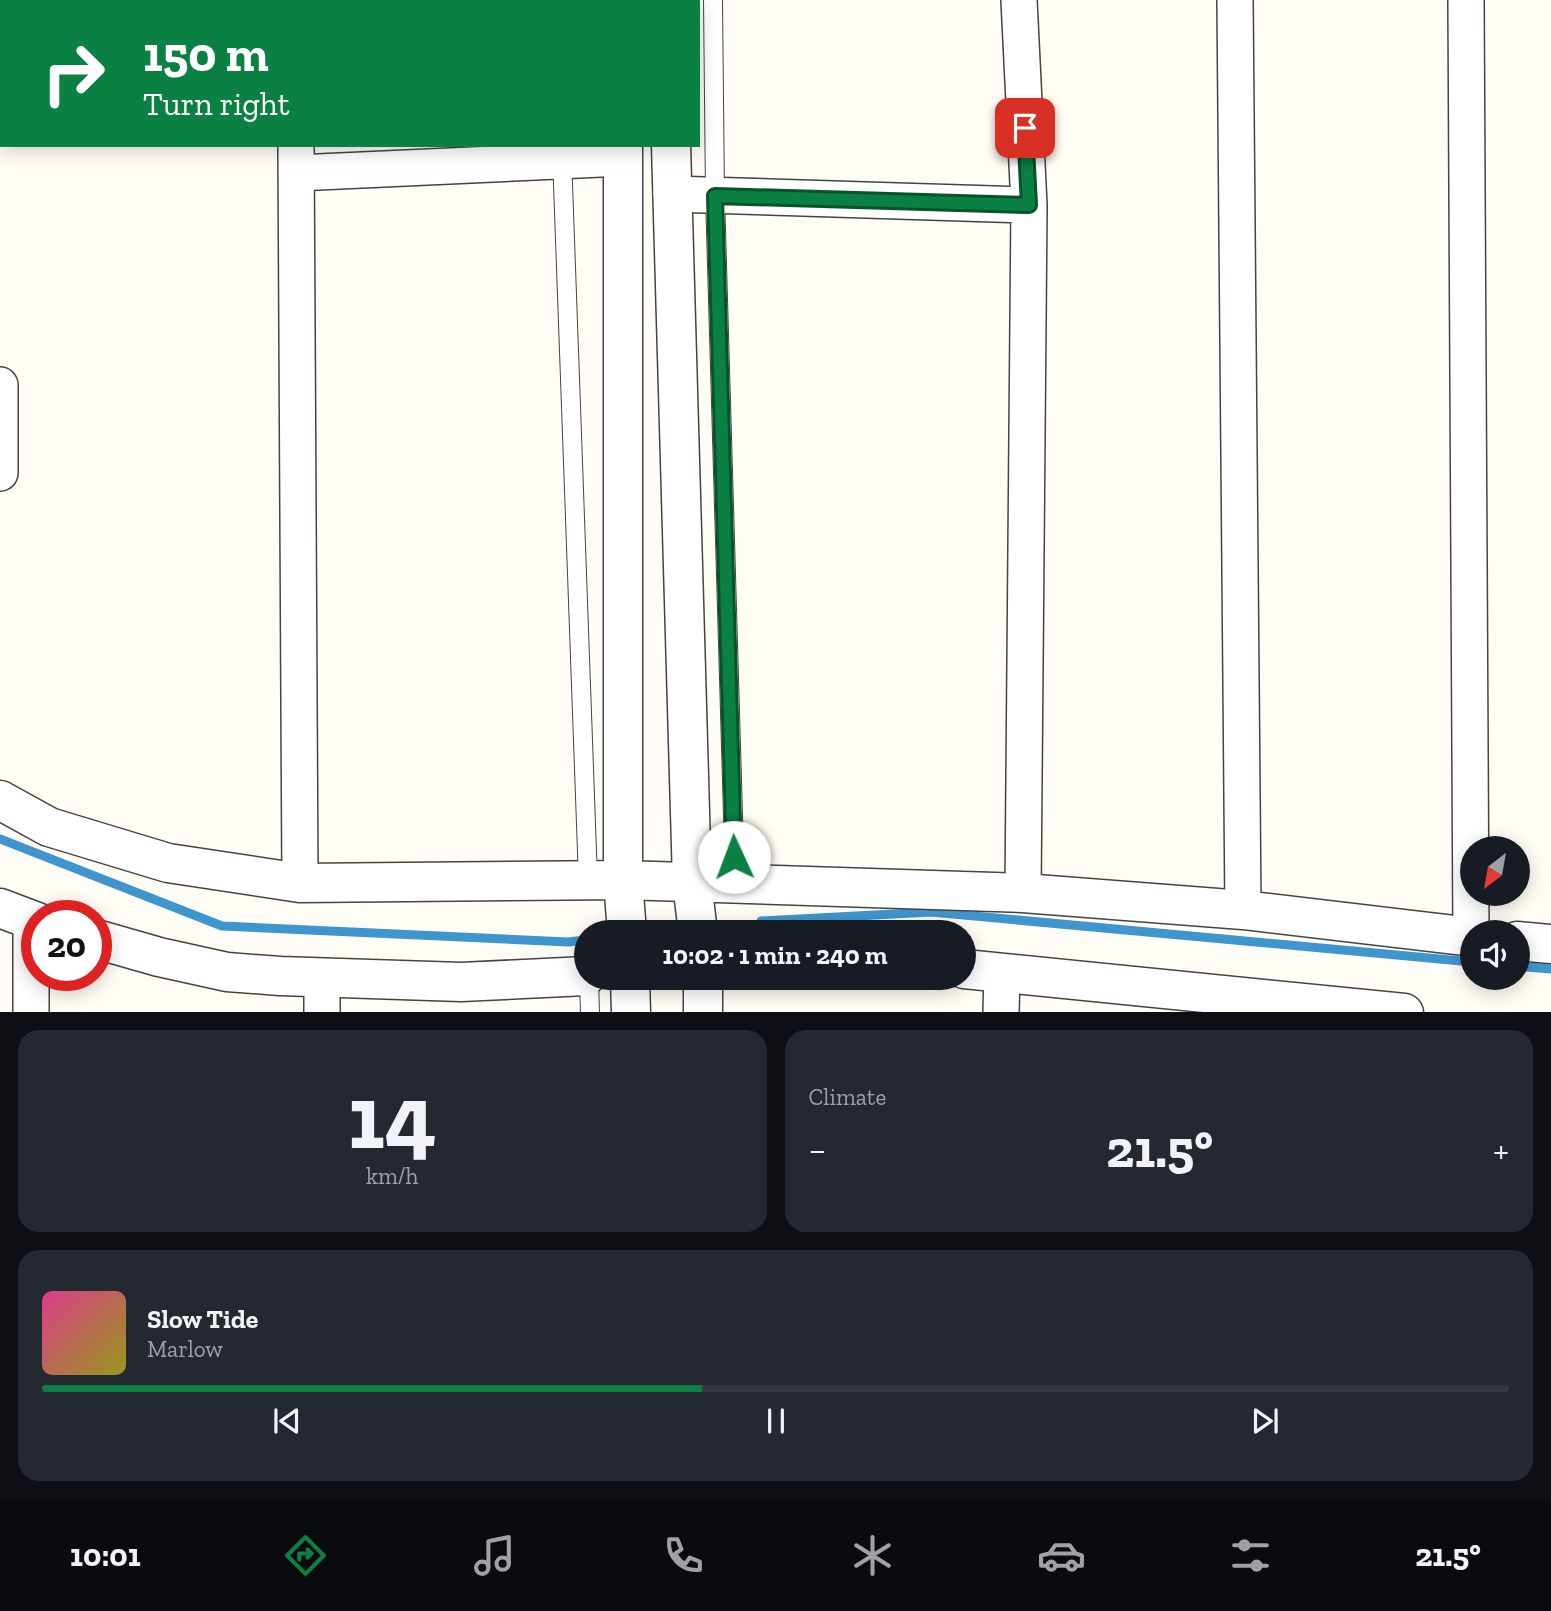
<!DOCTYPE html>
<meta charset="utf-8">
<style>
body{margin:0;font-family:"Zilla Slab",serif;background:#242831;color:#f1f3f6;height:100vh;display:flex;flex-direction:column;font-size:26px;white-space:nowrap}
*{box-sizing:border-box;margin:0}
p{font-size:23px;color:#9ea1a6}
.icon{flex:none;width:38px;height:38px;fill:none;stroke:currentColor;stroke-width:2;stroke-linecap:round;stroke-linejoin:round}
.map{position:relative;height:1012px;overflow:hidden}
.sheet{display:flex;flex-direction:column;gap:18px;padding:18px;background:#0d0f14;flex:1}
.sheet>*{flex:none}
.banner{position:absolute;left:0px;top:0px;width:700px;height:147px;box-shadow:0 4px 18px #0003;background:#0b8043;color:#fff;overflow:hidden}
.needle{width:46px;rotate:211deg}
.buttons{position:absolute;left:1460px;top:836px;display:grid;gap:14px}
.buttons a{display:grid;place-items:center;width:70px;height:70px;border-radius:50%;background:#171b24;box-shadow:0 4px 18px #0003;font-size:35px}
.speed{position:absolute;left:21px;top:900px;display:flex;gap:14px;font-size:35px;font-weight:700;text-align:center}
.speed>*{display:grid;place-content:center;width:91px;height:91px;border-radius:50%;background:#171b24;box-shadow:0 4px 18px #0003;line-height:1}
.speed .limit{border:10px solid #d22;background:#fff;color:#111}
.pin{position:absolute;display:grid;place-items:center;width:60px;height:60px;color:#fff;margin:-30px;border-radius:14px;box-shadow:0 4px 10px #0006}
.me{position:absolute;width:77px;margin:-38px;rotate:358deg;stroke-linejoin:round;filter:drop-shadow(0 0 5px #0008)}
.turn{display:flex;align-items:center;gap:24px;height:147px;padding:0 28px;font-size:32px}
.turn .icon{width:91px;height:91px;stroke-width:2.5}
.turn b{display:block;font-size:49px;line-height:60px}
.big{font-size:52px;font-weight:700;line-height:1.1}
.sheet .tile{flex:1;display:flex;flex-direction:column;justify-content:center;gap:10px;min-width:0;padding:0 24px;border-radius:21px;background:#242831}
.sheet .dial{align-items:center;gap:0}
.dial b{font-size:91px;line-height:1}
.song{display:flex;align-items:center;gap:21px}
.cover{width:84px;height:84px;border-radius:10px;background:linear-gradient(135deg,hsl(330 70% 55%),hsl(60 70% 35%))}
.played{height:7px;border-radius:4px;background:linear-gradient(90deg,#0b8043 45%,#363941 45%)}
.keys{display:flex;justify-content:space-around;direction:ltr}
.heat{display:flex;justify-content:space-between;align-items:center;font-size:38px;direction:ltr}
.sheet .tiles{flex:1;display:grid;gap:18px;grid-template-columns:1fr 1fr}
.tile:last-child{grid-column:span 2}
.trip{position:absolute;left:574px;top:920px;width:402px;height:70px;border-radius:35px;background:#171b24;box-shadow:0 4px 18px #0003;font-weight:700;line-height:70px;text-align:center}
.menu{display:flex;height:112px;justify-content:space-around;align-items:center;background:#090b0e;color:#9ea1a6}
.menu .icon{width:49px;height:49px}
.menu .active{color:#0b8043}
.menu b{font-size:32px;color:#f1f3f6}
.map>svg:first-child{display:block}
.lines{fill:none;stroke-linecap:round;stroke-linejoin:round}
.stream{stroke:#3f96cf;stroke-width:9}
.service-casing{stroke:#444;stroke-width:20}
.minor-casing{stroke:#444;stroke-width:38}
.tertiary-casing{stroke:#444;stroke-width:41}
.service{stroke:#fff;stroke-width:18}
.minor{stroke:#fff;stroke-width:35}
.tertiary{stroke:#fff;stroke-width:38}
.route-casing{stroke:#07532c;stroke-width:18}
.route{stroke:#0b8043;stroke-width:12}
</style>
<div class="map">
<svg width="1551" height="1013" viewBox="0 0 1551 1013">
<rect width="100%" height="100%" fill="#fffdf5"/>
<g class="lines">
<path class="stream" d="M0,839l222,87 346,16 18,-2
M761,921l170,-9 541,50
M1517,966l34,3"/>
<g class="service-casing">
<path id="service" d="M561,0v2
M713,0l2,196 20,688
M562,156l26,724
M589,978l1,35"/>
</g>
<g class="minor-casing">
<path id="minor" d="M291,0v2
M1019,0l10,205 -6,688
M1235,0l8,910
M1466,0l5,936
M296,145l4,738
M296,173l327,-15
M671,194l358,11
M0,385v88
M322,979v34
M31,1013v-92
M1001,1013l1,-40"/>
</g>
<g class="tertiary-casing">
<path id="tertiary" d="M617,0v2
M671,2v-2
M623,145v735l4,53
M671,145l21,737 6,51
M0,800l49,27 119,36 132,20 323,-3 400,13 220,17 229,27
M0,908l37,14
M96,939l63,18 68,15 53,4 181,6 125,-6
M1517,941l34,3
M964,969l440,44
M630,978l1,35
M703,978v35"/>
</g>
<use href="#service" class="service"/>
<use href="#minor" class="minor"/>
<use href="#tertiary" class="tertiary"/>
</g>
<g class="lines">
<g class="route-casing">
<path id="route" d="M734,857l-19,-661 314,9 -4,-77"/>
</g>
<use href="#route" class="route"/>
</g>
</svg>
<div class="buttons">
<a><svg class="needle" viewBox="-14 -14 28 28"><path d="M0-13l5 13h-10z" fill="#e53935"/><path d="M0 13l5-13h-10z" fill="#9ea1a6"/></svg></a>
<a><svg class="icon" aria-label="sound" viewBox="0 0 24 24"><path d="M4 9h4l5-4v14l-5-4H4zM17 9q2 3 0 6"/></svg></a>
</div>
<div class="speed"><div class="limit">20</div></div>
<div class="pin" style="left:1025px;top:128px;background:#d93025"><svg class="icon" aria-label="arrive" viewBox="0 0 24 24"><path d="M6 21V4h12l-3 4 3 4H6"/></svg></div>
<svg class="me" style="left:734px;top:857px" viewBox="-20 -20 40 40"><circle r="19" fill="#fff"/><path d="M0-13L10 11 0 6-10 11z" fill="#0b8043"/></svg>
<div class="trip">10:02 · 1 min · 240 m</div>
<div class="banner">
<div class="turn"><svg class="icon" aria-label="right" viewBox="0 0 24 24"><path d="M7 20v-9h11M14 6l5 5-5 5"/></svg><div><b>150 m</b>Turn right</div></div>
</div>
</div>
<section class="sheet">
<div class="tiles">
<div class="tile dial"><b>14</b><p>km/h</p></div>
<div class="tile"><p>Climate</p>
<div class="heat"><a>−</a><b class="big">21.5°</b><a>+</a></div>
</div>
<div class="tile">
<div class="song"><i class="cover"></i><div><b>Slow Tide</b><p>Marlow</p></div></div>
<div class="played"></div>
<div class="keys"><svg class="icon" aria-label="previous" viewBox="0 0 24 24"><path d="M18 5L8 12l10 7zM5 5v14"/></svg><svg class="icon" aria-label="pause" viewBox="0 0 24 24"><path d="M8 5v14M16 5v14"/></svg><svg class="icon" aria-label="next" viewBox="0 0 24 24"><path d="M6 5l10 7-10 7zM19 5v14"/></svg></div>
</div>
</div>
</section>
<nav class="menu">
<b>10:01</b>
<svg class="icon active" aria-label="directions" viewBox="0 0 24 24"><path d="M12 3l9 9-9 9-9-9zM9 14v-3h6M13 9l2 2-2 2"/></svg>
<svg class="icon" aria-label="music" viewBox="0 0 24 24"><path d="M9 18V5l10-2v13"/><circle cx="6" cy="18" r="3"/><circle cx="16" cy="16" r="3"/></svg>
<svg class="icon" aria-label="phone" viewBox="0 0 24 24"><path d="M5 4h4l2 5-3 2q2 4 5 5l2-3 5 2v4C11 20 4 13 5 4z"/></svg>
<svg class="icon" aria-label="climate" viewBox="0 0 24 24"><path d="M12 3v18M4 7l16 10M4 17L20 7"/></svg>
<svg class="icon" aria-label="car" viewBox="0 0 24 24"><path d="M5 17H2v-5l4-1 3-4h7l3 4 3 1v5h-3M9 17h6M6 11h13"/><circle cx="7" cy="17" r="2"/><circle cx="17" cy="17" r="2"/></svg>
<svg class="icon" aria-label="filters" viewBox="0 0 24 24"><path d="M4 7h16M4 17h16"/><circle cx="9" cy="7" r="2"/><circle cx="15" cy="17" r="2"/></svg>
<b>21.5°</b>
</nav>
